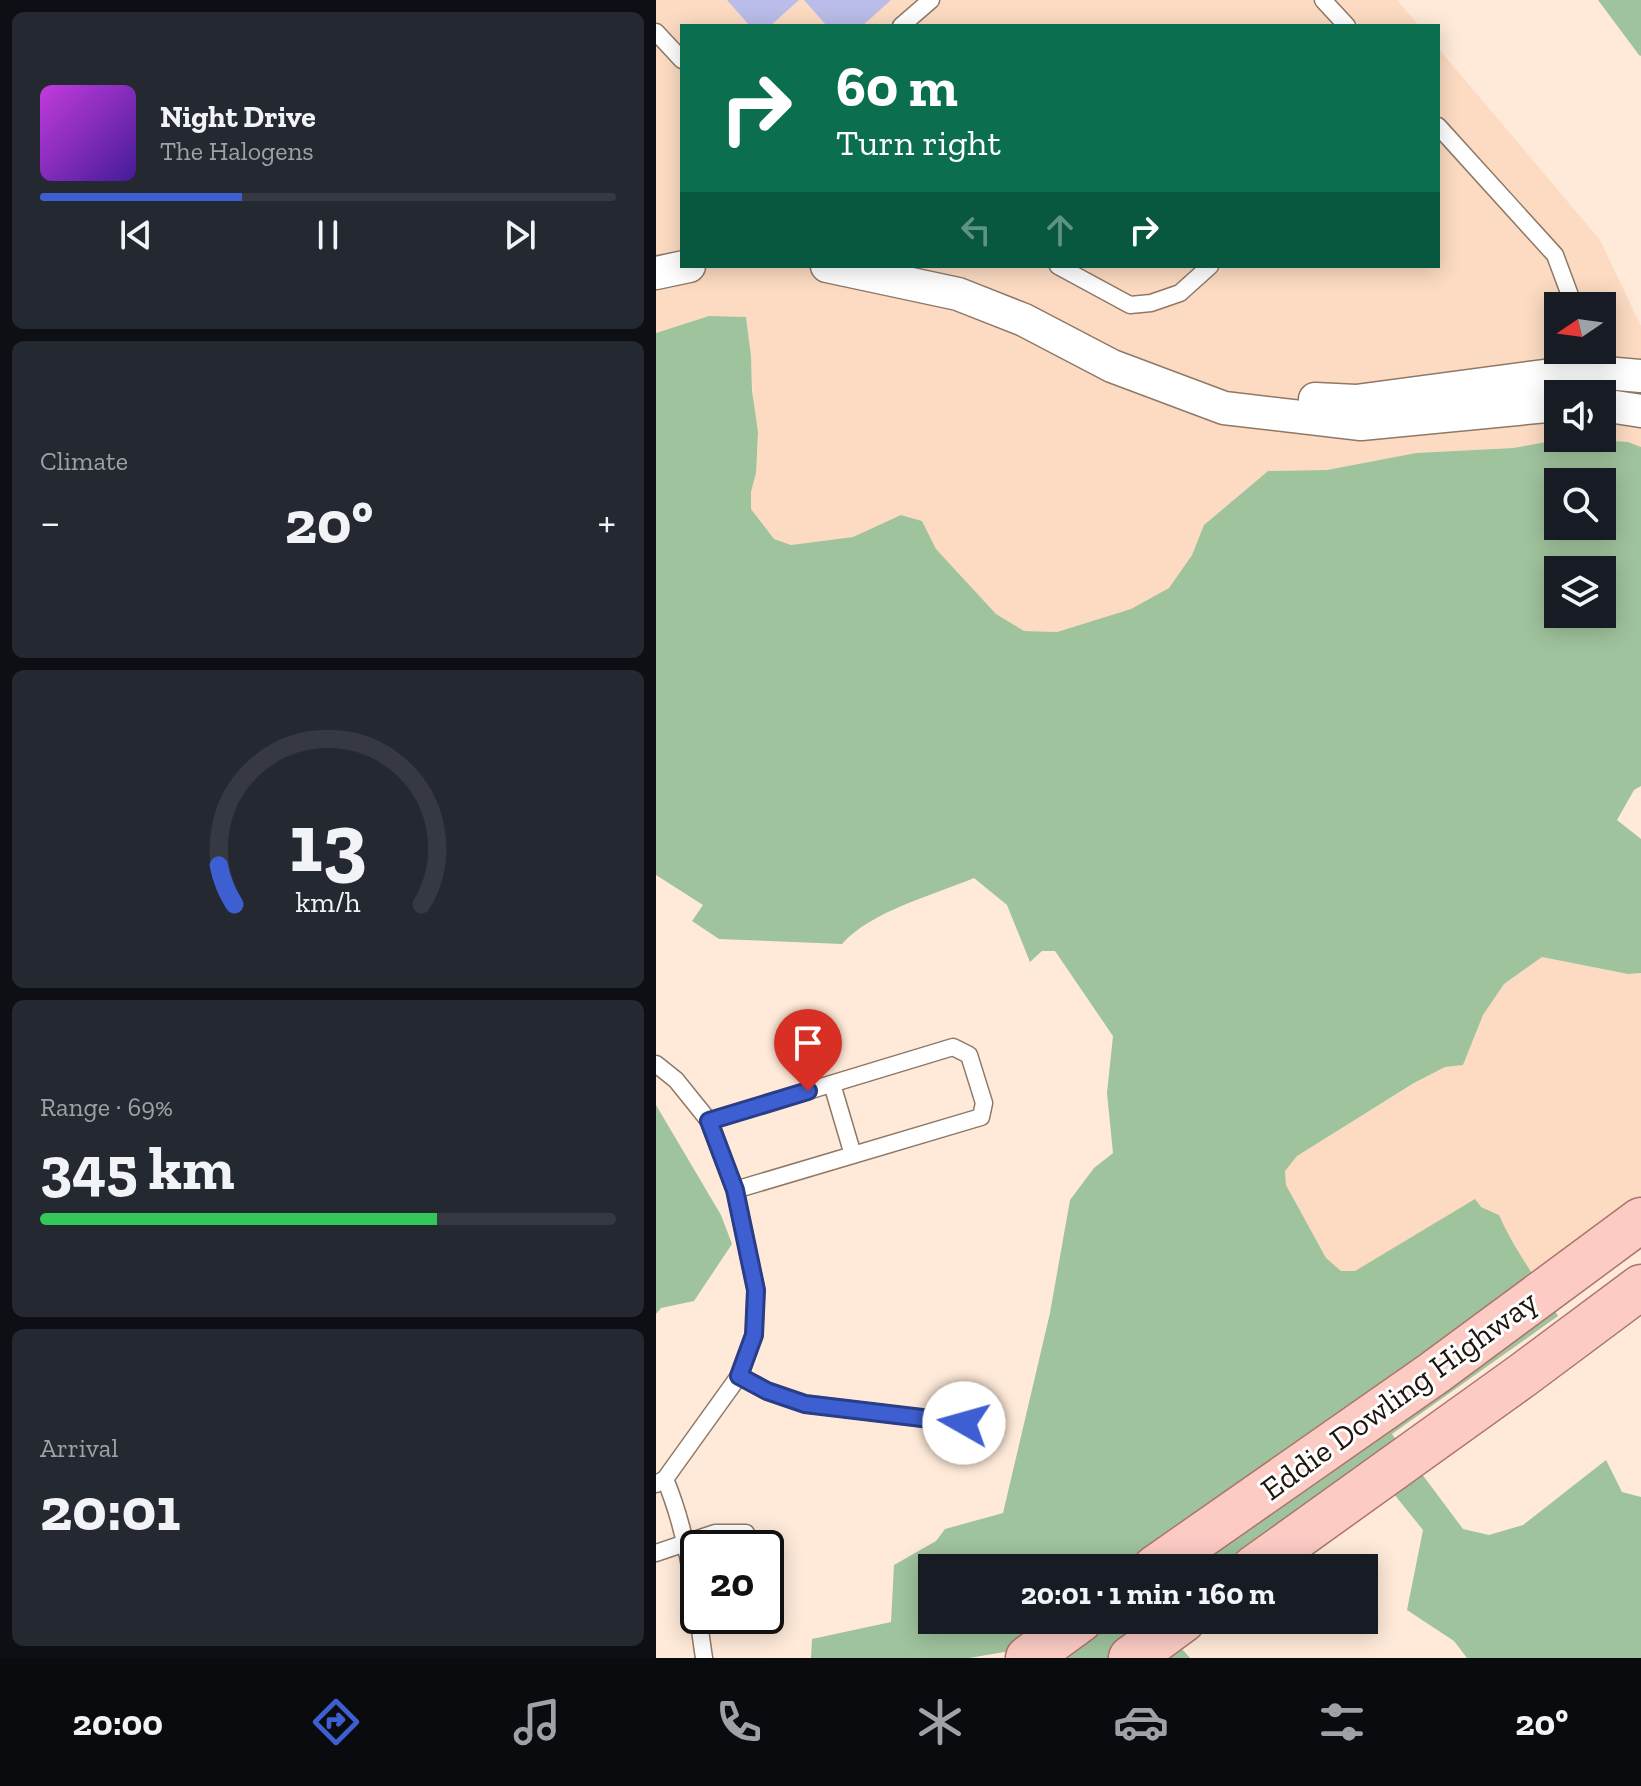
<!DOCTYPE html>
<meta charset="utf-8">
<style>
body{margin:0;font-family:"Zilla Slab",serif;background:#242831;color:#f1f3f6;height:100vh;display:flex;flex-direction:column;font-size:30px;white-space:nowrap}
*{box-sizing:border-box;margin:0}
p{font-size:26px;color:#9ea1a6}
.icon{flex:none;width:44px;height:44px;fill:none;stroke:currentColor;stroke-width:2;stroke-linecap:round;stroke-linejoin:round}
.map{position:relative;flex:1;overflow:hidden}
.side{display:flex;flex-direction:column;gap:12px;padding:12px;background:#0d0f14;width:656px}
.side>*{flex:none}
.top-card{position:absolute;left:24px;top:24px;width:760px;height:244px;border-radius:0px;box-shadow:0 4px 20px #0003;background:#0b6e4f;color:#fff;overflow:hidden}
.needle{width:52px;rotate:257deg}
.tools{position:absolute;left:888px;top:292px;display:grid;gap:16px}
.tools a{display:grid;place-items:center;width:72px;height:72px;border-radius:0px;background:#171b24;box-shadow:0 4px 20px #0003;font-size:40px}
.speed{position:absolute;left:24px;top:1530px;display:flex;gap:16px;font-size:40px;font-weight:700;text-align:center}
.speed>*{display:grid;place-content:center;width:104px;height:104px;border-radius:50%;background:#171b24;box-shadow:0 4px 20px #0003;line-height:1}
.speed .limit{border:4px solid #111;border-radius:12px;background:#fff;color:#111}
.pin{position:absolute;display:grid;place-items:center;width:68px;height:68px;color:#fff;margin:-82px -34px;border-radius:50% 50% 50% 0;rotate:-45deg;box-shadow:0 0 8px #0007}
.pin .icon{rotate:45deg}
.me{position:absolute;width:88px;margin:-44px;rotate:277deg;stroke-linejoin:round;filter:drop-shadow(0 0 6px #0008)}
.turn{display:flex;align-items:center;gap:28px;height:168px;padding:0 24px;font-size:36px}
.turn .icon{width:104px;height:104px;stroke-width:2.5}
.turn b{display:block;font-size:56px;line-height:68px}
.lanes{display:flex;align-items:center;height:76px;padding:0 24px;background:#0003;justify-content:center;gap:40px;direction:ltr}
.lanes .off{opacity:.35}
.big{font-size:60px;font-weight:700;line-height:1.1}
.side .widget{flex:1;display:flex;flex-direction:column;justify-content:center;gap:12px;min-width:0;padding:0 28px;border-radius:12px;background:#242831}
.side .dial{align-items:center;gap:0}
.dial svg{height:208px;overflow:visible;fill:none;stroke:#363941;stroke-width:7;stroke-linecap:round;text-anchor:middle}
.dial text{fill:#f1f3f6;stroke:none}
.song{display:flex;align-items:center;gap:24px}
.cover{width:96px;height:96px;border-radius:12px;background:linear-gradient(135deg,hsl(290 70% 55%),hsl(260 70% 35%))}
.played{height:8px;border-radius:4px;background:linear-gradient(90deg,#3e5fd1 35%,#363941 35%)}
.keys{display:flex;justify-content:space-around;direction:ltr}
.heat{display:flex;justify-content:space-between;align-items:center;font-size:44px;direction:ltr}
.charge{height:12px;border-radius:6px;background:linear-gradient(90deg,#34c759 69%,#363941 0)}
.trip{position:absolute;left:262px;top:1554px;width:460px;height:80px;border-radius:0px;background:#171b24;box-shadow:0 4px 20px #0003;font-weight:700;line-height:80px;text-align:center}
.dock{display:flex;height:128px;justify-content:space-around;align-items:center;background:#090b0e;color:#9ea1a6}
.dock .icon{width:56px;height:56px}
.dock .current{color:#3e5fd1}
.dock b{font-size:36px;color:#f1f3f6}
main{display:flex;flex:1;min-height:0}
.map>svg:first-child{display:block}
.built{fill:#fcdbc2;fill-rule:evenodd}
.forest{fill:#9fc39d;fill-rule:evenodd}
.building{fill:#babce9}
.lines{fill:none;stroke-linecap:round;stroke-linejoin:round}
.lane-casing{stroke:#8f7866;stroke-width:19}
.street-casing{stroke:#8f7866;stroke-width:35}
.primary-casing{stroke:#ac756b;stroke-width:47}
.lane{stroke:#fff;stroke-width:16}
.street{stroke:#fff;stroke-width:32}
.primary{stroke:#fbcbc4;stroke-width:44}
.route-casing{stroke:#283e88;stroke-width:20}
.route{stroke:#3e5fd1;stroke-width:14}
.labels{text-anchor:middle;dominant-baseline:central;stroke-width:6;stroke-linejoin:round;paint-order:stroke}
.street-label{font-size:32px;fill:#1e150e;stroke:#fff}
</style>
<main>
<section class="side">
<div class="widget">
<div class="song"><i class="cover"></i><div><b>Night Drive</b><p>The Halogens</p></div></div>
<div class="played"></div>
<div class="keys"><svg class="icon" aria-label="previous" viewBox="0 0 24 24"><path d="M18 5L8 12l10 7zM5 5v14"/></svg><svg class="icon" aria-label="pause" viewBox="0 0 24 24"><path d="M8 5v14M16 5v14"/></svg><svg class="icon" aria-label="next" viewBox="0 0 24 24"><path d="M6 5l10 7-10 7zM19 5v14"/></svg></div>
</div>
<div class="widget"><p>Climate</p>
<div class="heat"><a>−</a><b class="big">20°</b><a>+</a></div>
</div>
<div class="widget dial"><svg viewBox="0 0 100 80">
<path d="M14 69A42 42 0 1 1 86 69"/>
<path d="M14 69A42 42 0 0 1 8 54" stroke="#3e5fd1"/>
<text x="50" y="56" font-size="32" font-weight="700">13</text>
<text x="50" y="72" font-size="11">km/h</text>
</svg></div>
<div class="widget"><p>Range · 69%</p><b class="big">345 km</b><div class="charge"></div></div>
<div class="widget"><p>Arrival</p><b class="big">20:01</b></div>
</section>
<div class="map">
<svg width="985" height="1658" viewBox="0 0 985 1658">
<rect width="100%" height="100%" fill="#ffead9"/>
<path class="built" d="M0,0h741l22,26h-737v240h756v-218l162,192 41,86v121l-13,-5 -45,-4h19v-44h-44v44h11l-56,10 -97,5 -89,17 -59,1 -64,54 -12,30 -23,33 -38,21 -75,23 -32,-1 -28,-17 -60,-65 -14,-28 -21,-6 -48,22 -62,8 -17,-6 -23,-30v-17l5,-19 -5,-117 -5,-39 -37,-1 -53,17zM902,306h44v44h-44z
M886,957l86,17 13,-1v250l-102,62 -28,-41 -12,-29 -18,-8 -126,64h-14l-15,-12 -40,-74 -1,-15 11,-14 119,-73 30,-16 18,-2 20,-50 21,-31z"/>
<path class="forest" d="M942,0h43v56l-2,-1z
M53,316l37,1 5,39 1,35 6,41 -2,41 -5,19v17l23,30 17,6 62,-8 48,-22 21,6 14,28 60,65 28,17 33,1 74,-23 38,-21 23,-33 12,-30 64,-54 59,-1 89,-17 97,-5 56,-10 59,4 13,5v339l-7,4 -17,30 24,19v134l-13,1 -86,-17 -38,27 -21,31 -20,50 -18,2 -31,16 -117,73 -12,15 1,14 40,73 15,13h14l120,-72 6,8 18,8c17,39 40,65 59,101l-166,118 71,95 26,6 34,-10 83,-65 16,32 19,5v161h-174l-13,-17 -47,-31 16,-80 -42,-52 -127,90h-322v52h251l-15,13 22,25h-166l-8,-8 -47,8h-158l1,-19 79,-17 3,-57 42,-24 9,-12 58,-16 47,-200 20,-113 24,-32 19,-15 -6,-60 6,-57 -58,-85h-13l-12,11 -23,-57 -33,-27c-40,17 -103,33 -132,66l-123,-5 -27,-18 11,-16 -47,-30v-542zM902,482h44v44h-44zM902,570h44v44h-44z
M0,1105l65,110 11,29 -38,57 -33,7 -5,6z"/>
<path class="building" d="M71,0h72l-29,26h-20z
M148,0h87l-29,26h-35z"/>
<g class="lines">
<g class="lane-casing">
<path id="lane" d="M667,0l24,26
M245,26l30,-26
M0,32l26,28
M782,126l117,129 19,51
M402,266l72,39 21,-2 29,-10 30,-27
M925,350l3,44
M0,1064l20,16 33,41 26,69 21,100 -2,45 -15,41 -74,103 -9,5
M176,1084l21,71
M53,1121l244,-74 16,8 15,48 -3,14 -246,73
M83,1376l28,15 38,13 159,19
M9,1479c24,57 30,118 39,179
M0,1553l59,-20h31l1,15"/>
</g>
<g class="street-casing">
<path id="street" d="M171,266l131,28 66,26 88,46 112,42 137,16 197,-19
M0,273l33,-7
M659,399l41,2 226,-30 59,5
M946,405l39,6"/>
</g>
<g class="primary-casing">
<path id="primary" d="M499,1568l279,-195 207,-153
M598,1568l269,-193 118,-88
M372,1658l52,-38
M475,1658l52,-38"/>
</g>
<use href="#lane" class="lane"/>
<use href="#street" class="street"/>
<use href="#primary" class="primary"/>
</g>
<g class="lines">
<g class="route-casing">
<path id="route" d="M152,1091l-99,30 26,69 21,100 -2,45 -15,41 28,15 38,13 159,19"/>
</g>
<use href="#route" class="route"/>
</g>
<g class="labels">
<g class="street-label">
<text transform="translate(743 1395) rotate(-36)">Eddie Dowling Highway</text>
</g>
</g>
</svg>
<div class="tools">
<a><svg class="needle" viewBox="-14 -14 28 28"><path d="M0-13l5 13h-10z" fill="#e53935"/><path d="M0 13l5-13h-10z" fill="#9ea1a6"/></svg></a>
<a><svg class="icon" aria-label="sound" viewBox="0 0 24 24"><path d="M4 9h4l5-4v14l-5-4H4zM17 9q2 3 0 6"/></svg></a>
<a><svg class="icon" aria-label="search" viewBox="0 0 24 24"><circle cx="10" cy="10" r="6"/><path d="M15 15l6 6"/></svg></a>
<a><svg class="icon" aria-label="layers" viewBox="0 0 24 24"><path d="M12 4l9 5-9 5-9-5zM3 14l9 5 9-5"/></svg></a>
</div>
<div class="speed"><div class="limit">20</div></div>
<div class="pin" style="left:152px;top:1091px;background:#d93025"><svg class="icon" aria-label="arrive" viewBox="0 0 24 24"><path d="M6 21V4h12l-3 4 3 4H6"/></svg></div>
<svg class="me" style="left:308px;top:1423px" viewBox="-20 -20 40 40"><circle r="19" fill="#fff"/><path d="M0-13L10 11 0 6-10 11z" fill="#3e5fd1"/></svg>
<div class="trip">20:01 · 1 min · 160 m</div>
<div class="top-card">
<div class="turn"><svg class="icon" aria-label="right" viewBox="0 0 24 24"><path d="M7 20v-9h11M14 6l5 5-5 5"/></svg><div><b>60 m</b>Turn right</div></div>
<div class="lanes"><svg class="icon off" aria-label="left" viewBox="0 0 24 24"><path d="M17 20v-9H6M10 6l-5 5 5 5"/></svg><svg class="icon off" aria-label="ahead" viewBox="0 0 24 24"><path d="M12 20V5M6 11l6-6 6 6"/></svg><svg class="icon" aria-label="right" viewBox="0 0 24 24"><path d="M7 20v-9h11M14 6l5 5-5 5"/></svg></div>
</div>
</div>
</main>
<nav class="dock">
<b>20:00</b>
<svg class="icon current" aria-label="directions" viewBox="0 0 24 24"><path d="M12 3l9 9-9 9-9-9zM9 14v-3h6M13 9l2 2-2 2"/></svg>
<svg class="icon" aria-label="music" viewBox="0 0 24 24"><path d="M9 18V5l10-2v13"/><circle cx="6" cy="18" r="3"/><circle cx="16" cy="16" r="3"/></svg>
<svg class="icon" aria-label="phone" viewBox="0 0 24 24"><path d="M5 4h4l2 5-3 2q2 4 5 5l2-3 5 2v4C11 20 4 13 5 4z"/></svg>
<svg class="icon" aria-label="climate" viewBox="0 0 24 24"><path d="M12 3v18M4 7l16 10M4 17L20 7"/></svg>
<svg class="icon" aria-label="car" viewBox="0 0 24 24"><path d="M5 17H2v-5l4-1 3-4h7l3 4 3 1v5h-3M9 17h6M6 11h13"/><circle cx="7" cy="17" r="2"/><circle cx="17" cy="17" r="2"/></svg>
<svg class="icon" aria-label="filters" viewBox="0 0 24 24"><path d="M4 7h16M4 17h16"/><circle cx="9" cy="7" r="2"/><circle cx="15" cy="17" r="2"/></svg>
<b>20°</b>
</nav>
